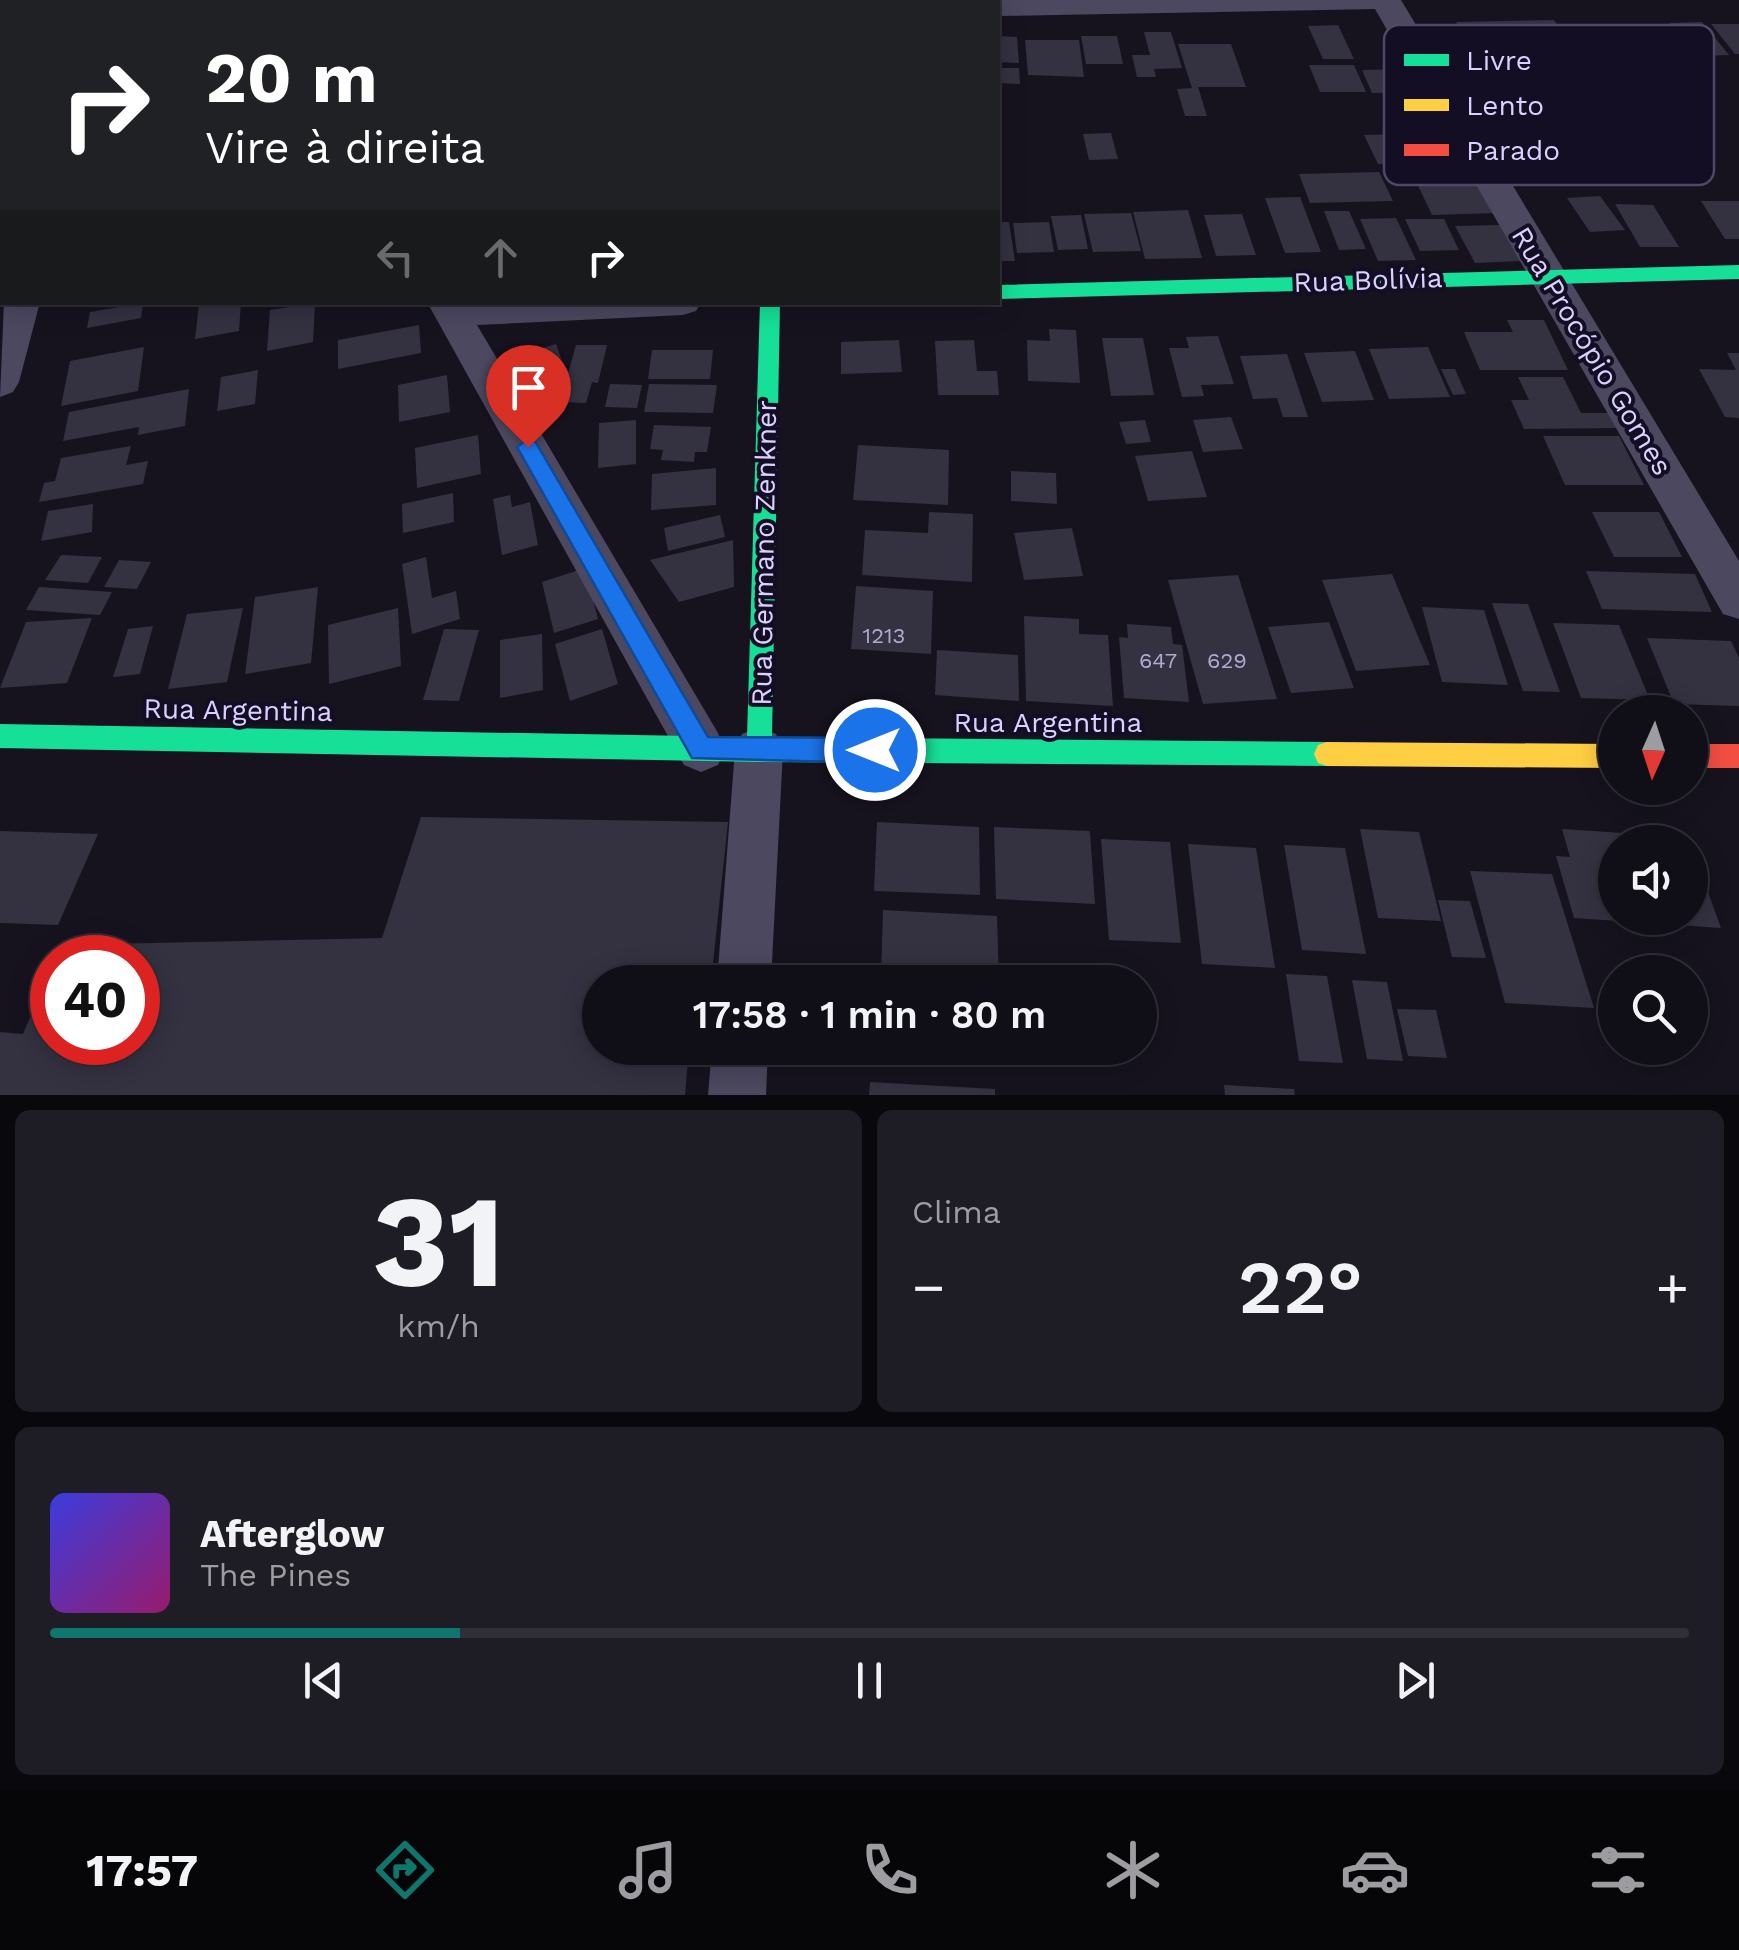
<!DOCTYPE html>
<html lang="pt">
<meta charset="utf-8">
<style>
body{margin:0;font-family:"Work Sans",sans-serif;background:#1e1c24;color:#f1f3f6;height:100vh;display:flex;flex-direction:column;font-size:38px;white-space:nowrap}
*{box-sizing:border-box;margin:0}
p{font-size:32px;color:#9c9ca1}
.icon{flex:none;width:55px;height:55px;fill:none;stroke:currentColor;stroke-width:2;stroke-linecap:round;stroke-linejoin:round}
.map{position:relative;height:1095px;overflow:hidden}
.details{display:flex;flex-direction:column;gap:15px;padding:15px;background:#09080d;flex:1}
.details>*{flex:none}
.top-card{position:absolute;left:0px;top:0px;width:1000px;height:305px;box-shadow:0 5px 25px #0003,0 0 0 2px #302e36;background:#202124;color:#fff;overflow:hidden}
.needle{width:65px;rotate:183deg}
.controls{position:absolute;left:1598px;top:695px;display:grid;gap:20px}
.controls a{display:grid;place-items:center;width:110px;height:110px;border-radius:50%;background:#100e17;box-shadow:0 5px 25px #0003,0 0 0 2px #302e36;font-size:50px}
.speed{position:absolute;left:30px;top:935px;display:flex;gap:20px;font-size:50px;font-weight:700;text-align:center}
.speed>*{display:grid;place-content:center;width:130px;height:130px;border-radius:50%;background:#100e17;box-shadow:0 5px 25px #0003,0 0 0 2px #302e36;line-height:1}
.speed .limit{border:15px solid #d22;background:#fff;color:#111}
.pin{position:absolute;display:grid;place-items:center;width:85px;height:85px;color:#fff;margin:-102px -42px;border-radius:50% 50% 50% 0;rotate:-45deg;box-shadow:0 0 10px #0007}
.pin .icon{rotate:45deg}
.me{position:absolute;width:110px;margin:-55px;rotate:270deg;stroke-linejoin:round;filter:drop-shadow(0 0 8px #0008)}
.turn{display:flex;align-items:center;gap:35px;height:210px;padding:0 40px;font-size:45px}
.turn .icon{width:130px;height:130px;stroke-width:2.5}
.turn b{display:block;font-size:70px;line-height:85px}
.lanes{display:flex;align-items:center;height:95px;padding:0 40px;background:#0003;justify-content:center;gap:50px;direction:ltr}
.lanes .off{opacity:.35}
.big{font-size:75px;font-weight:600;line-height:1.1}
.details .card{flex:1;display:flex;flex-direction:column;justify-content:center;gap:15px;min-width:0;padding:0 35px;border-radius:15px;background:#1e1c24}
.details .dial{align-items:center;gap:0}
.dial b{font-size:130px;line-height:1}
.song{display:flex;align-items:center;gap:30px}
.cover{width:120px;height:120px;border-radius:15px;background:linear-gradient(135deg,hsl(240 70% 55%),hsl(320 70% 35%))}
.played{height:10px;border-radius:5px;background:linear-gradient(90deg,#0f766e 25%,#302e36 25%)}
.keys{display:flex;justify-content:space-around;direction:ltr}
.heat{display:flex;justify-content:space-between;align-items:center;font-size:55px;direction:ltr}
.details .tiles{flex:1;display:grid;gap:15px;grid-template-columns:1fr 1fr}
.card:last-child{grid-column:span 2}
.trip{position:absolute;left:582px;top:965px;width:575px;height:100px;border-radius:50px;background:#100e17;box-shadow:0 5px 25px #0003,0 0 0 2px #302e36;font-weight:600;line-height:100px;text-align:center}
.menu{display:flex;height:160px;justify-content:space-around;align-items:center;background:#060609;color:#9c9ca1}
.menu .icon{width:70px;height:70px}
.menu .on{color:#0f766e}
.menu b{font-size:45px;color:#f1f3f6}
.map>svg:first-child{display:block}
.building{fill:#343141}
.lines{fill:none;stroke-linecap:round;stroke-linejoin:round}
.street{fill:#4b485f;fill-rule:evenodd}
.fast{fill:#16e098;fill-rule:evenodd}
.slow{fill:#ffcf43;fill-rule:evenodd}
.jam{fill:#f24e42;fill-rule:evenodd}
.route{fill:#1a73e8;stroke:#114b97;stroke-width:2.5}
.labels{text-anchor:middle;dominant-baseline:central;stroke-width:8;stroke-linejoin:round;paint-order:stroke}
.number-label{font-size:22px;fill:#b0a9d0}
.street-label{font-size:28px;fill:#dad1ff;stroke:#140e24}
.key{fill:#140e24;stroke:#4f4866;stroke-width:2.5}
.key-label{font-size:28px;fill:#dad1ff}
</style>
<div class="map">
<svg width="1739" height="1095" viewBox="0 0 1739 1095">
<rect width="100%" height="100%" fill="#16131f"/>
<path class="building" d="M1554,20l22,32 -101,2 -19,-32z
M1702,22l27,33 -33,1 -27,-33z
M1711,24h28v30h-4z
M1338,25l16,34h-31l-15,-33z
M1144,32h27l11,36 -28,1 2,8h-19l-5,-22h18z
M998,36l19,1 2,26 -21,-1z
M1081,36h36l6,28h-37z
M1025,40h54l5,37 -56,-2z
M1178,44h53l15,43h-48l9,29h-22l-8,-27 15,-1z
M1309,65h45l12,27h-46z
M998,68h21l1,16 -22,-1z
M1408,69l11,23 -47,1 -10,-23z
M1111,133l7,26 -29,1 -6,-26z
M1440,133l15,30 -77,1 -14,-29z
M1438,170l4,9 36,-1 19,35 -65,2 -21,-44z
M1379,172l14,29 -83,2 -11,-29z
M1600,196l25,34 -35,2 -23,-34z
M1300,197l21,55 -36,1 -20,-55z
M1701,201h38v38h-14z
M1615,204l38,1 26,42h-39z
M1188,210l14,48 -57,1 -12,-47z
M1324,211h25l17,38 -27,1z
M1131,213l10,38 -48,1 -9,-38z
M1242,214l14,41 -40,1 -12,-41z
M1081,215l7,34 -30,1 -7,-34z
M1396,218l20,42 -38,1 -18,-42z
M1405,219h39l15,31 -39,1z
M998,222h11l6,39h-17z
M1049,222l5,30 -37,1 -4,-30z
M1500,225l22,36 -47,2 -20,-37z
M241,302l-2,29 -44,8 4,-35z
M143,303l-2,15 -54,10 3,-16z
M315,303l-2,39 -46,9 3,-41z
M1507,320h37l24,50h-88l-16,-38h49z
M419,325l2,28 -83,16v-29z
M1049,329l27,1 4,53 -52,-2 -1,-41 23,1z
M1218,336l16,48 -33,1 3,11 -22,1 -13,-49h20l-3,-11z
M1102,338h41l11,57 -43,1z
M899,340l3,32 -61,2v-32z
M974,340l3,31h20l2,24h-61l-3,-54z
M556,344l7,20 -27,8 -6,-20z
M576,345h31l-9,38 -6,-1 -6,21 -26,-1z
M144,347l-6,44 -77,15 9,-45z
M1428,347l22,50 -61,2 -20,-50z
M652,350h61l-3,29h-62z
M1355,351l19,49 -52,2 -18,-49z
M1727,353h12v65l-14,-1 -26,-48 37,1z
M1287,354l21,63h-25l-6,-19 -24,1 -13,-43z
M1441,369h14l11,25 -13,1z
M258,370l-3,34 -38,7 4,-34z
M447,375l3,37 -51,10 -1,-37z
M1518,377h45l18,36h27l8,15 -92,1 -13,-29h18z
M610,384l32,1 -5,23 -32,-1z
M649,384l68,1 -4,28 -69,-1z
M189,389l-4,37 -47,9 1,-8 -76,14 6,-29z
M1231,417l12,32 -40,3 -10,-32z
M636,420v44l-38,4 1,-45z
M1145,420l6,22 -25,2 -7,-22z
M654,425l57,2 -4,25h-12l-1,10 -33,-2 2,-10 -13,-1z
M478,435l3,39 -64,14 -2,-40z
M1543,436h76l25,49h-79z
M858,445l91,5 -1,55 -95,-5z
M131,446l-5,19 22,-4 -5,23 -104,18 5,-19 11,-2 6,-23z
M1192,451l15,46 -59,4 -13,-45z
M716,468v37l-65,5 1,-36z
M1011,471l45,2 1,31 -46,-3z
M453,493l1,29 -51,11 -1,-29z
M510,495l2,12 18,-5 8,43 -36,10 -9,-56z
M93,504l-1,28 -51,9 7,-30z
M929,512l44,2 -1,68 -110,-7 3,-45 63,3z
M1592,512h67l23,45h-68z
M720,515l5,22 -57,14 -4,-23z
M1072,528l11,48 -59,4 -10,-47z
M733,540l1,47 -55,15 -29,-42z
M61,555l41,2 -14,26 -43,-3z
M426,557l6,41 24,-7 4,28 -48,15 -10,-70z
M119,560l32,2 -14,27 -33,-2z
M585,568l13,51 -44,14 -12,-51z
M1586,571l109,3 17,38 -110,-3z
M1392,574l38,91 -74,6 -34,-91z
M1238,575l39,124 -74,5 -35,-124z
M856,586l77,5 -2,63 -80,-5z
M39,587l73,5 -12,23 -74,-5z
M318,587l-7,76 -66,11 10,-77z
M1492,603l36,1 32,88 -37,-1z
M1422,607l62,3 24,75 -66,-3z
M243,608l-16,74 -59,7 19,-75z
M398,608l3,58 -72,18 -1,-59z
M1024,616l55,3v15l29,1 5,71 -87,-5z
M92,618l-25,65 -67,5 26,-66z
M1329,622l25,66 -63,5 -23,-66z
M1553,623l66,2 31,75 -69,-2z
M1127,624l44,3 2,17 9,1 7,57 -65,-4 -5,-61 9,1z
M153,626l-13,48 -27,3 15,-48z
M444,629l35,1 -20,71 -36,-1z
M602,629l16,55 -48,17 -15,-57z
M542,634l1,56 -43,8v-58z
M1647,638l84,3 8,17v48l-65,-2z
M937,650l81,5 1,46 -84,-6z
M421,817l307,5 -17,160h-111v66h89l-4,47h-685v-63l23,2 29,-68v76h86v-84h-82l5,-13 321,-7z
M877,822l102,5 1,68 -106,-4z
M994,827l96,4 5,73 -99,-5z
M1360,829l59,3 22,89 -63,-3z
M1562,829l61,4 4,9h-12v76h75v-59h6l25,69 -147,-10 -18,-62 14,1z
M0,831l98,3 -40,91 -58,-2z
M1101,839l69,3 11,101 -72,-3z
M1188,844l68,4 19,120 -73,-4z
M1284,845l61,3 21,106 -64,-4z
M1470,871l82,3 42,134 -89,-5z
M1438,900l32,1 16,57 -34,-1z
M883,910l114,6 2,66 -118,-6z
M1286,974l41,2 16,87 -44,-2z
M1352,980l35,2 16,79 -36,-2z
M1397,1009l39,1 11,48 -39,-2z
M883,1048h104v13l-104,-5z
M870,1082l125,7v6h-126z
M1224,1085l70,4 1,6h-70z"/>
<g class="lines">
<path class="street" d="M322,0h28v2h-28z
M996,0h405l338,561v58l-16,-5 -348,-605 -377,7v-14h-10z
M0,12l2,1v17h-2z
M4,302h36l-21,80 -6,10 -13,5z
M427,302h274l-5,9 -13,4 -206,10 241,408 7,16 -7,16 -17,7 -17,-7z
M759,727l17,7 7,16 -12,232h-54l18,-232 7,-16z
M712,1048h56l-2,47h-58z"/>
<path class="fast" d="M753,0h14v2h-14z
M1739,265v14l-741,20v-14z
M760,302h20l-8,435 555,5 9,3 4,9 -4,9 -9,3 -568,-4 -759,-14v-24l747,13z"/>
<path class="slow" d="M1327,742l288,2v24l-288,-2 -9,-3 -4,-9 4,-9z"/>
<path class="jam" d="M1690,744h49v24h-49z"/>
</g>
<path class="route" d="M528,439l7,2 173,296 167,1 9,4 4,8 -4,9 -9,4 -183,-5 -175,-311z"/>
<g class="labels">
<g class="number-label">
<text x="884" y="635">1213</text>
<text x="1158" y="660">647</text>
<text x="1227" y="660">629</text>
</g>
<g class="street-label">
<text transform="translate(1368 280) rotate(-2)">Rua Bolívia</text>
<text transform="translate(1592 351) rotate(59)">Rua Procópio Gomes</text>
<text transform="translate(764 553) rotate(-89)">Rua Germano Zenkner</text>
<text transform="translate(238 710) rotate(1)">Rua Argentina</text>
<text x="1048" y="722">Rua Argentina</text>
</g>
</g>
<rect x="1384" y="25" width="330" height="160" rx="15" class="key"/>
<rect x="1404" y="54" width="45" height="12" fill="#16e098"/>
<rect x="1404" y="99" width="45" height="12" fill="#ffcf43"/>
<rect x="1404" y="144" width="45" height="12" fill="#f24e42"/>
<g class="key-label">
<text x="1466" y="70">Livre</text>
<text x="1466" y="115">Lento</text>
<text x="1466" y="160">Parado</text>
</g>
</svg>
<div class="controls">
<a><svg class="needle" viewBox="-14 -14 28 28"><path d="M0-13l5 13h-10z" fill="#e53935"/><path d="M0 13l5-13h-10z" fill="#9c9ca1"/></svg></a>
<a><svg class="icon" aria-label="sound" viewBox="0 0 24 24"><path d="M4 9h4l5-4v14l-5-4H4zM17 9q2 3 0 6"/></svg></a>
<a><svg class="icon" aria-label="search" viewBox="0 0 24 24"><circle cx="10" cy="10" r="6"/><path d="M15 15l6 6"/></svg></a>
</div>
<div class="speed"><div class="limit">40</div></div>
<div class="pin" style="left:528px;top:447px;background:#d93025"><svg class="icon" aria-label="arrive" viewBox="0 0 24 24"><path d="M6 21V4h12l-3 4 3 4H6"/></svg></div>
<svg class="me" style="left:875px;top:750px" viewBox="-20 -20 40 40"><circle r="17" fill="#1a73e8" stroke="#fff" stroke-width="3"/><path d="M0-11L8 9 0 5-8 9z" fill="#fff"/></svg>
<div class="trip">17:58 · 1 min · 80 m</div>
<div class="top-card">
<div class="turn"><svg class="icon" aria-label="right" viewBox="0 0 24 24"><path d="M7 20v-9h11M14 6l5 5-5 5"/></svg><div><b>20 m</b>Vire à direita</div></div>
<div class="lanes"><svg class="icon off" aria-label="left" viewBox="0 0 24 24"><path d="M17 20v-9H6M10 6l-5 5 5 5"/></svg><svg class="icon off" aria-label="ahead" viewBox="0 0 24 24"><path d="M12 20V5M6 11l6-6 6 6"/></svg><svg class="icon" aria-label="right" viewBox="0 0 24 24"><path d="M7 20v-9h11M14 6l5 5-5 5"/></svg></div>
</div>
</div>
<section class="details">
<div class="tiles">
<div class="card dial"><b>31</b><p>km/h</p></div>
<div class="card"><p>Clima</p>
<div class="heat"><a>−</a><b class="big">22°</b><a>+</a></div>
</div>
<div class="card">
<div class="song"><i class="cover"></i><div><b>Afterglow</b><p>The Pines</p></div></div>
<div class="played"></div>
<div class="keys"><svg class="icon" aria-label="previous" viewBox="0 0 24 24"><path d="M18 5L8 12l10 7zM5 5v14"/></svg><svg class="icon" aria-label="pause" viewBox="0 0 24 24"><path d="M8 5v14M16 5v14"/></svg><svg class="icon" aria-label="next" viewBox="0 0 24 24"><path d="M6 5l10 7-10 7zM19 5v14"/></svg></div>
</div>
</div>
</section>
<nav class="menu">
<b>17:57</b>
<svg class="icon on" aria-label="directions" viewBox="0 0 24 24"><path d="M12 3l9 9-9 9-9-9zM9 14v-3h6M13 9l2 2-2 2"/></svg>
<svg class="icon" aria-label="music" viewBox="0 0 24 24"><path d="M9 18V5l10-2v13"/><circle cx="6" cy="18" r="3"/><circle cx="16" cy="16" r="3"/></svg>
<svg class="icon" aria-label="phone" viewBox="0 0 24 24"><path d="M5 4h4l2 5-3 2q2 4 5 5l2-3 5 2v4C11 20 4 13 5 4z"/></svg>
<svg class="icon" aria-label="climate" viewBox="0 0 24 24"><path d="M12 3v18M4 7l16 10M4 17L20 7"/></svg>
<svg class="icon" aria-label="car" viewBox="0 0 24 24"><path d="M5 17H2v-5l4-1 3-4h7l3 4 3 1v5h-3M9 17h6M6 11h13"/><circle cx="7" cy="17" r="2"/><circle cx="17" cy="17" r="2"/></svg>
<svg class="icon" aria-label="filters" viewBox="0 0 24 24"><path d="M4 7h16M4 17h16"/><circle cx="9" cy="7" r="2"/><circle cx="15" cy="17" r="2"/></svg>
</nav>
